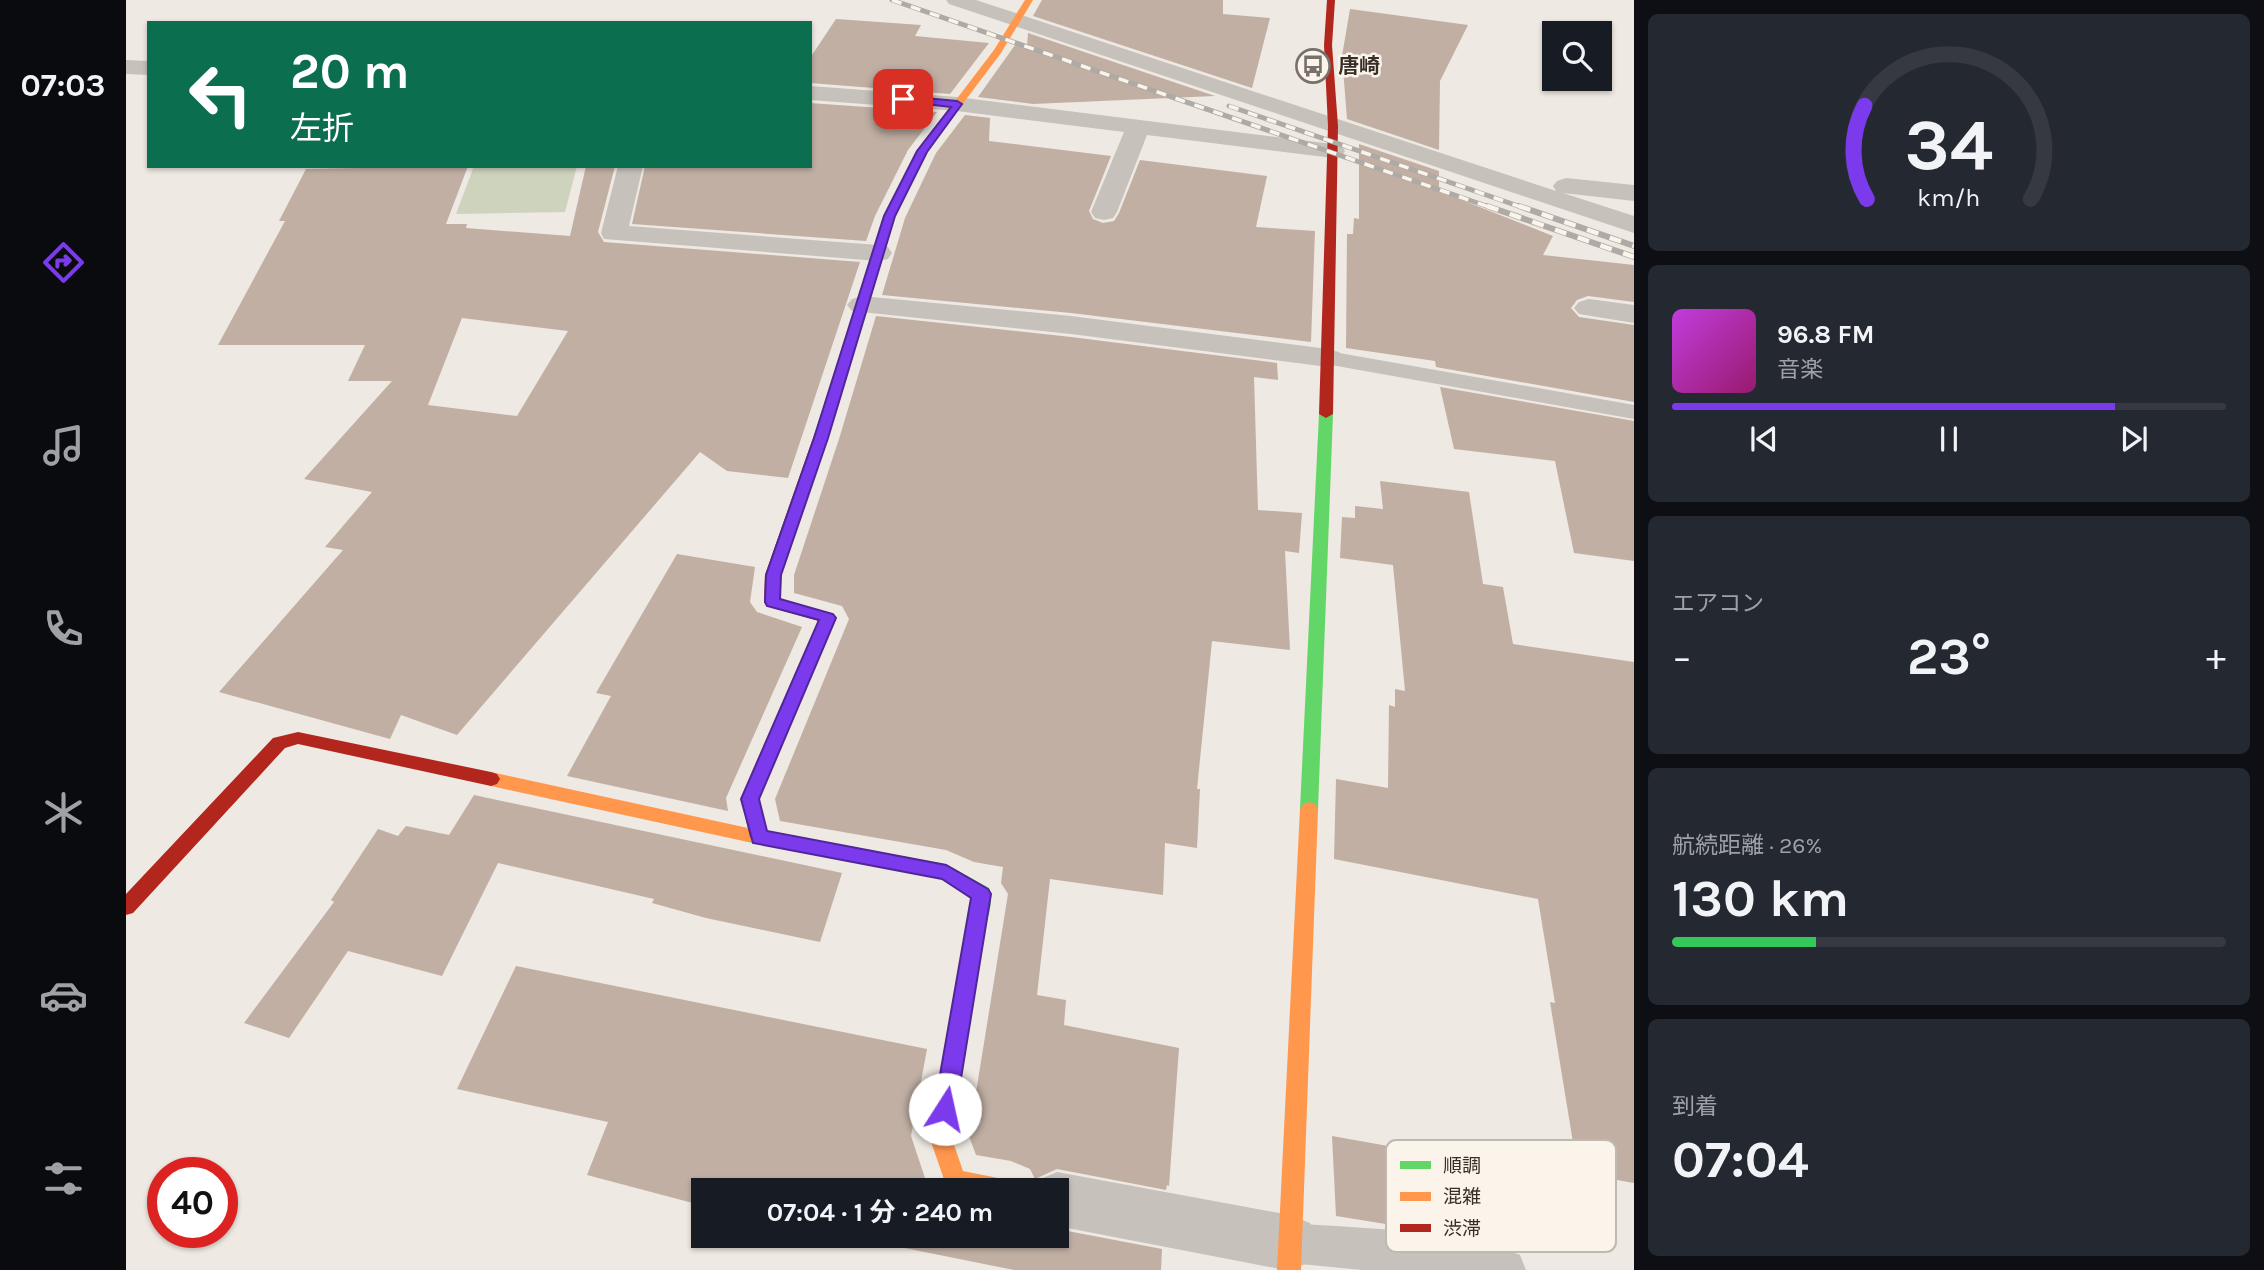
<!DOCTYPE html>
<html lang="ja">
<meta charset="utf-8">
<style>
body{margin:0;font-family:Karla,"Noto Sans JP",sans-serif;background:#242831;color:#f1f3f6;height:100vh;display:flex;flex-direction:column;font-size:26px;white-space:nowrap}
*{box-sizing:border-box;margin:0}
p{font-size:23px;color:#9ea1a6}
.icon{flex:none;width:38px;height:38px;fill:none;stroke:currentColor;stroke-width:2;stroke-linecap:round;stroke-linejoin:round}
.map{position:relative;flex:1;overflow:hidden}
.panel{display:flex;flex-direction:column;gap:14px;padding:14px;background:#0d0f14;width:630px}
.panel>*{flex:none}
.top-card{position:absolute;left:21px;top:21px;width:665px;height:147px;border-radius:0px;box-shadow:0 2px 5px #0004;background:#0b6e4f;color:#fff;overflow:hidden}
.tools{position:absolute;left:1416px;top:21px;display:grid;gap:14px}
.tools a{display:grid;place-items:center;width:70px;height:70px;border-radius:0px;background:#171b24;box-shadow:0 2px 5px #0004;font-size:35px}
.speed{position:absolute;left:21px;top:1157px;display:flex;gap:14px;font-size:35px;font-weight:700;text-align:center}
.speed>*{display:grid;place-content:center;width:91px;height:91px;border-radius:50%;background:#171b24;box-shadow:0 2px 5px #0004;line-height:1}
.speed .limit{border:10px solid #d22;background:#fff;color:#111}
.pin{position:absolute;display:grid;place-items:center;width:60px;height:60px;color:#fff;margin:-30px;border-radius:14px;box-shadow:0 4px 10px #0006}
.me{position:absolute;width:77px;margin:-38px;rotate:10deg;stroke-linejoin:round;filter:drop-shadow(0 0 5px #0008)}
.turn{display:flex;align-items:center;gap:24px;height:147px;padding:0 28px;font-size:32px}
.turn .icon{width:91px;height:91px;stroke-width:2.5}
.turn b{display:block;font-size:49px;line-height:60px}
.big{font-size:52px;font-weight:700;line-height:1.1}
.panel .card{flex:1;display:flex;flex-direction:column;justify-content:center;gap:10px;min-width:0;padding:0 24px;border-radius:10px;background:#242831}
.panel .dial{align-items:center;gap:0}
.dial svg{height:182px;overflow:visible;fill:none;stroke:#363941;stroke-width:7;stroke-linecap:round;text-anchor:middle}
.dial text{fill:#f1f3f6;stroke:none}
.song{display:flex;align-items:center;gap:21px}
.cover{width:84px;height:84px;border-radius:10px;background:linear-gradient(135deg,hsl(290 70% 55%),hsl(320 70% 35%))}
.played{height:7px;border-radius:4px;background:linear-gradient(90deg,#7c3aed 80%,#363941 80%)}
.keys{display:flex;justify-content:space-around;direction:ltr}
.heat{display:flex;justify-content:space-between;align-items:center;font-size:38px;direction:ltr}
.charge{height:10px;border-radius:5px;background:linear-gradient(90deg,#34c759 26%,#363941 0)}
.trip{position:absolute;left:565px;top:1178px;width:378px;height:70px;border-radius:0px;background:#171b24;box-shadow:0 2px 5px #0004;font-weight:700;line-height:70px;text-align:center}
main{display:flex;flex:1;min-height:0}
.menu{display:flex;flex-direction:column;width:126px;justify-content:space-around;align-items:center;background:#090b0e;color:#9ea1a6}
.menu .icon{width:49px;height:49px}
.menu .on{color:#7c3aed}
.menu b{font-size:32px;color:#f1f3f6}
.map>svg:first-child{display:block}
.green{fill:#ced3bd}
.building{fill:#c1afa4;fill-rule:evenodd}
.lines{fill:none;stroke-linecap:round;stroke-linejoin:round}
.lane{fill:#c7c1bb;fill-rule:evenodd}
.street{fill:#c7c1bb;fill-rule:evenodd}
.fast{fill:#63d668;fill-rule:evenodd}
.slow{fill:#ff974d;fill-rule:evenodd}
.jam{fill:#b3261e;fill-rule:evenodd}
.rail-far1-casing{stroke:#afaaa5;stroke-width:5}
.rail-casing{stroke:#afaaa5;stroke-width:6}
.rail-far1{stroke:#faf4eb;stroke-width:3.5;stroke-dasharray:10;stroke-linecap:butt}
.rail{stroke:#faf4eb;stroke-width:4.5;stroke-dasharray:12;stroke-linecap:butt}
.route{fill:#7c3aed;stroke:#51269a;stroke-width:2}
.labels{text-anchor:middle;dominant-baseline:central;stroke-width:5;stroke-linejoin:round;paint-order:stroke}
.far-poi-label{font-size:21px;font-weight:bold;fill:#382f29;stroke:#faf4eb;text-anchor:start}
.key{fill:#faf4eb;stroke:#c0b9b1;stroke-width:2}
.key-label{font-size:19px;fill:#382f29}
</style>
<main>
<nav class="menu">
<b>07:03</b>
<svg class="icon on" aria-label="directions" viewBox="0 0 24 24"><path d="M12 3l9 9-9 9-9-9zM9 14v-3h6M13 9l2 2-2 2"/></svg>
<svg class="icon" aria-label="music" viewBox="0 0 24 24"><path d="M9 18V5l10-2v13"/><circle cx="6" cy="18" r="3"/><circle cx="16" cy="16" r="3"/></svg>
<svg class="icon" aria-label="phone" viewBox="0 0 24 24"><path d="M5 4h4l2 5-3 2q2 4 5 5l2-3 5 2v4C11 20 4 13 5 4z"/></svg>
<svg class="icon" aria-label="climate" viewBox="0 0 24 24"><path d="M12 3v18M4 7l16 10M4 17L20 7"/></svg>
<svg class="icon" aria-label="car" viewBox="0 0 24 24"><path d="M5 17H2v-5l4-1 3-4h7l3 4 3 1v5h-3M9 17h6M6 11h13"/><circle cx="7" cy="17" r="2"/><circle cx="17" cy="17" r="2"/></svg>
<svg class="icon" aria-label="filters" viewBox="0 0 24 24"><path d="M4 7h16M4 17h16"/><circle cx="9" cy="7" r="2"/><circle cx="15" cy="17" r="2"/></svg>
</nav>
<div class="map">
<svg width="1508" height="1270" viewBox="0 0 1508 1270">
<rect width="100%" height="100%" fill="#eee9e2"/>
<path class="green" d="M348,166h103l-12,46 -109,2z"/>
<path class="building" d="M916,0h181v14l47,4 -18,70 -219,-72z
M1224,9l118,16 -28,56 -1,69 -92,-31 -5,-63z
M710,19l85,6 -6,11 74,7 -39,51 -140,-11v-25z
M902,33l187,63 -182,8 -55,-7 37,-52 12,1z
M684,103l127,9 -29,38 -33,66 -9,25 -234,-17 13,-58h165z
M839,115l25,3 -1,23 122,15 -22,55 4,8 10,4 11,-2 5,-8 21,-53 127,16 -11,51 59,4 -4,111 -240,-29 -189,-18 23,-77 31,-65z
M1233,144l80,27v20l114,45 -10,19 91,10v37l-46,-6 -11,4 -6,8 8,9 55,8v77l-198,-35 -1,-6 -89,-13 1,-114h6l1,-16 5,1z
M342,166l-22,58h21l-1,4 104,8 16,-70h29l-17,66 6,10 256,20 -72,216 -61,-7 -27,-19 -243,283 -56,-20 -11,24 -171,-47 124,-142 -18,-3 47,-55 -68,-13 88,-98h-44l17,-36h-147l67,-124h-6l27,-52zM336,318l106,13 -51,85 -89,-11z
M750,316l195,21 206,26 1,17 -24,-3 4,133 44,3 -3,40 -14,-2 5,99 -78,-9 -15,148h3l-3,59 -32,-5 -2,52 -113,-16 -13,116 29,5 -2,25 115,23 -10,138 -2,-1 -1,5 -109,-21 -22,10 -5,-10 -19,-8 -35,-6 -7,-19 39,-242 -7,-11 2,-16 -29,-5 -28,-12 -166,-29 -5,-22 74,-180 -7,-13 -48,-13v-18l45,-136z
M1314,387l194,34v140l-60,-8 -19,-92 -101,-12z
M1254,481l89,11 14,92 20,3 10,57 121,18v521l-56,-10 -28,-171 5,1 -17,-104 -204,-40 2,-80 52,9 1,-83 6,2v-18l10,2 -12,-126 -53,-7 2,-41 13,1v-12l28,3z
M551,554l78,13 -5,35 7,10 45,15 -76,171 2,13 -161,-35 44,-80 -15,-3z
M348,795l368,78 -22,69 -114,-24 -54,-15 2,-4 -156,-36 -56,113 -94,-25 -59,87 -45,-15 90,-121 -3,-2 47,-71 20,7 8,-10 43,9z
M390,966l411,83 -16,87 18,54h-225v16l-117,-31 21,-53 -151,-33z
M1206,1136l168,30 8,66 -56,-10 2,13 -118,-19z
M931,1229l105,20 -1,21h-147l-169,-34h212z"/>
<g class="lines">
<path class="lane" d="M1202,351l306,54v14l-314,-56 -3,-5 3,-5z
M1164,1223c71,6 164,5 230,32l6,15h-164l-72,-7 -14,-6 -6,-14 6,-14z"/>
<path class="street" d="M820,0h30l580,191 -3,-5 4,-5 9,-3 68,7v16l-71,-8 71,23v17l-685,-229z
M0,60l23,1v14l-23,-1z
M684,86l147,11 376,47 9,2 3,5 -3,5 -9,2 -186,-23 -30,77 -4,6 -9,2 -9,-2 -4,-6 33,-80 -167,-21 -147,-11z
M492,166h25l-14,60 249,19 10,2 4,6 -4,6 -10,2 -274,-22 -3,-6z
M736,296l209,20 257,33 11,3 4,6 -4,6 -11,3 -257,-33 -219,-23 -5,-6 5,-6z
M1463,299l45,6v18l-55,-9 -5,-6 5,-6z
M931,1172l233,43 20,8 8,20 -8,20 -25,7 -228,-44v-36h-24l5,-10z"/>
<path class="fast" d="M1200,410l7,4 -15,395 -3,5 -6,2 -6,-2 -3,-5 19,-395z
M622,828l198,36 43,24c5,10 0,29 -5,39l-7,2 -7,-2 -3,-6 5,-24 -30,-18 -194,-37 -6,-2 -3,-5 3,-5z"/>
<path class="slow" d="M899,0h8l-32,53 -74,98 -32,66 -63,207 -2,3h-10l-2,-3 67,-207 32,-66 77,-101z
M365,772l257,56 6,2 3,5 -3,5 -6,2 -257,-56 -6,-2 -3,-5 3,-5z
M1183,802l6,2 3,5 -17,461h-24l23,-461 3,-5z
M851,913l7,2 3,6 -36,215 12,35 55,11 3,8h-68l-6,-2 -18,-52 38,-215 3,-6z"/>
<path class="jam" d="M1201,0h8l-3,45 6,81 -5,288 -7,4 -7,-4 9,-288 -4,-81z
M699,420l7,4 -51,151 -1,24 53,15 3,4 -77,181 9,38 -3,5 -6,2 -6,-2 -3,-5 -9,-38 78,-178 -52,-15 -3,-4 1,-27 53,-151z
M172,732l193,40 6,2 3,5 -3,5 -6,2 -193,-42 -13,4 -152,165 -7,2v-21l147,-156z"/>
<g class="rail-far1-casing">
<path id="rail-far1" d="M766,0l600,208
M1103,106l295,102"/>
</g>
<g class="rail-casing">
<path id="rail" d="M1361,206l147,51
M1393,206l115,40"/>
</g>
<use href="#rail-far1" class="rail-far1"/>
<use href="#rail" class="rail"/>
</g>
<path class="route" d="M777,96l54,5 5,3 -35,48 -32,64 -67,222 -47,137 -1,24 53,15 3,4 -77,181 8,32 179,34 42,24 3,5 -35,215 -3,7 -8,3 -8,-3 -3,-7 37,-211 -29,-19 -189,-36 -12,-44 78,-179 -52,-14 -2,-4 1,-27 48,-137 70,-222 33,-65 34,-44 -51,-6 -2,-2z"/>
<defs>
<g id="bus-ring" transform="scale(1.75)"><circle r="9.5" fill="#faf4eb" stroke="#78706a" stroke-width="1.5"/><path d="M-5-6H5V4H4V6H2V4H-2V6H-4V4H-5ZM-3.5-4V0h7V-4ZM-3.5 1.2v1.5H-2V1.2ZM2 1.2v1.5H3.5V1.2Z" fill="#78706a"/></g>
</defs>
<g fill-rule="evenodd">
<use href="#bus-ring" x="1187" y="66"/>
</g>
<g class="labels">
<g class="far-poi-label">
<text x="1212" y="66">唐崎</text>
</g>
</g>
<rect x="1260" y="1140" width="230" height="112" rx="10" class="key"/>
<rect x="1274" y="1161" width="31" height="8" fill="#63d668"/>
<rect x="1274" y="1192" width="31" height="9" fill="#ff974d"/>
<rect x="1274" y="1224" width="31" height="8" fill="#b3261e"/>
<g class="key-label">
<text x="1317" y="1172">順調</text>
<text x="1317" y="1203">混雑</text>
<text x="1317" y="1235">渋滞</text>
</g>
</svg>
<div class="tools">
<a><svg class="icon" aria-label="search" viewBox="0 0 24 24"><circle cx="10" cy="10" r="6"/><path d="M15 15l6 6"/></svg></a>
</div>
<div class="speed"><div class="limit">40</div></div>
<div class="pin" style="left:777px;top:99px;background:#d93025"><svg class="icon" aria-label="arrive" viewBox="0 0 24 24"><path d="M6 21V4h12l-3 4 3 4H6"/></svg></div>
<svg class="me" style="left:819px;top:1109px" viewBox="-20 -20 40 40"><circle r="19" fill="#fff"/><path d="M0-13L10 11 0 6-10 11z" fill="#7c3aed"/></svg>
<div class="trip">07:04 · 1 分 · 240 m</div>
<div class="top-card">
<div class="turn"><svg class="icon" aria-label="left" viewBox="0 0 24 24"><path d="M17 20v-9H6M10 6l-5 5 5 5"/></svg><div><b>20 m</b>左折</div></div>
</div>
</div>
<section class="panel">
<div class="card dial"><svg viewBox="0 0 100 80">
<path d="M14 69A42 42 0 1 1 86 69"/>
<path d="M14 69A42 42 0 0 1 13 28" stroke="#7c3aed"/>
<text x="50" y="56" font-size="32" font-weight="700">34</text>
<text x="50" y="72" font-size="11">km/h</text>
</svg></div>
<div class="card">
<div class="song"><i class="cover"></i><div><b>96.8 FM</b><p>音楽</p></div></div>
<div class="played"></div>
<div class="keys"><svg class="icon" aria-label="previous" viewBox="0 0 24 24"><path d="M18 5L8 12l10 7zM5 5v14"/></svg><svg class="icon" aria-label="pause" viewBox="0 0 24 24"><path d="M8 5v14M16 5v14"/></svg><svg class="icon" aria-label="next" viewBox="0 0 24 24"><path d="M6 5l10 7-10 7zM19 5v14"/></svg></div>
</div>
<div class="card"><p>エアコン</p>
<div class="heat"><a>−</a><b class="big">23°</b><a>+</a></div>
</div>
<div class="card"><p>航続距離 · 26%</p><b class="big">130 km</b><div class="charge"></div></div>
<div class="card"><p>到着</p><b class="big">07:04</b></div>
</section>
</main>
